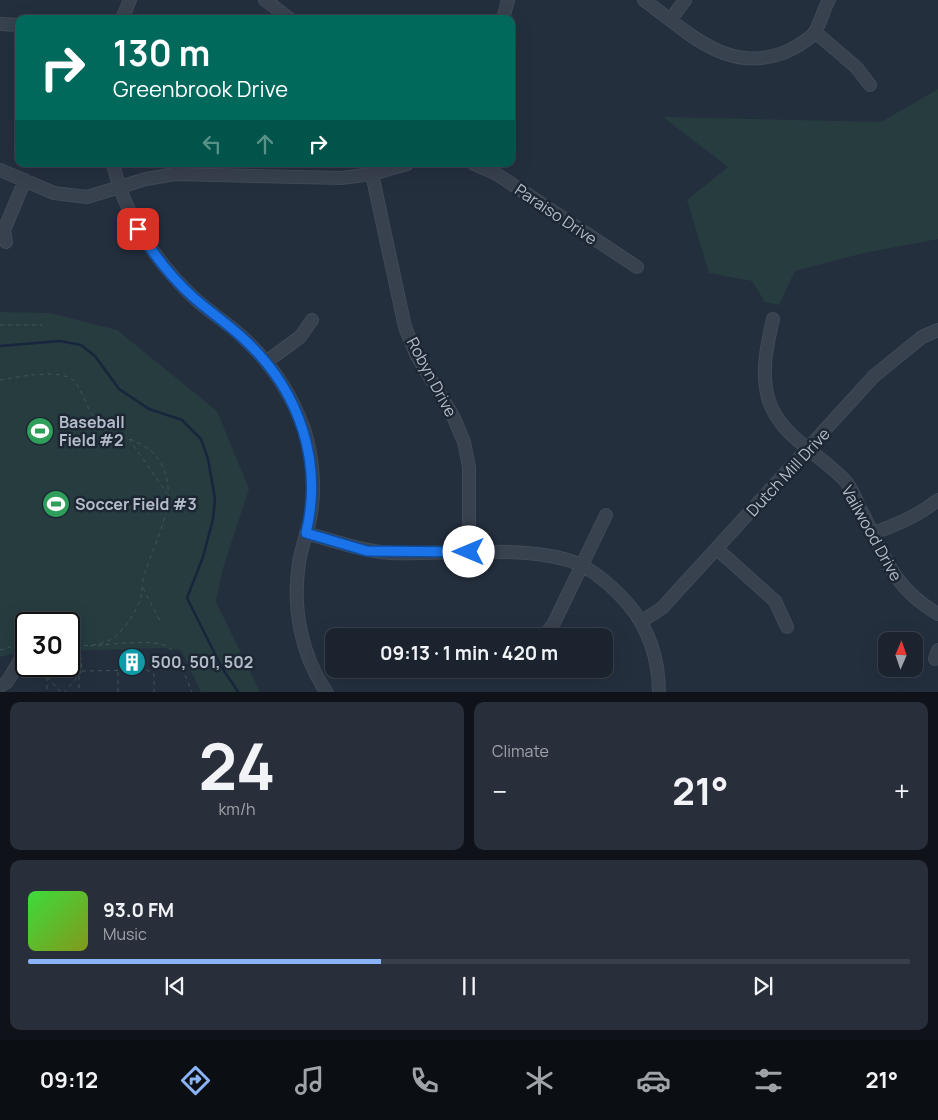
<!DOCTYPE html>
<meta charset="utf-8">
<style>
body{margin:0;font-family:Manrope,sans-serif;background:#282f3a;color:#f1f3f6;height:100vh;display:flex;flex-direction:column;font-size:19px;white-space:nowrap}
*{box-sizing:border-box;margin:0}
p{font-size:16px;color:#a0a4aa}
.icon{flex:none;width:28px;height:28px;fill:none;stroke:currentColor;stroke-width:2;stroke-linecap:round;stroke-linejoin:round}
.map{position:relative;height:692px;overflow:hidden}
.side{display:flex;flex-direction:column;gap:10px;padding:10px;background:#0f1319;flex:1}
.side>*{flex:none}
.top-card{position:absolute;left:15px;top:15px;width:500px;height:152px;border-radius:10px;box-shadow:0 5px 20px #0002,0 0 0 1px #39404a;background:#00695c;color:#fff;overflow:hidden}
.needle{width:32px;rotate:2deg}
.tools{position:absolute;left:878px;top:632px;display:grid;gap:10px}
.tools a{display:grid;place-items:center;width:45px;height:45px;border-radius:10px;background:#1b232e;box-shadow:0 5px 20px #0002,0 0 0 1px #39404a;font-size:25px}
.speed{position:absolute;left:15px;top:612px;display:flex;gap:10px;font-size:25px;font-weight:700;text-align:center}
.speed>*{display:grid;place-content:center;width:65px;height:65px;border-radius:50%;background:#1b232e;box-shadow:0 5px 20px #0002,0 0 0 1px #39404a;line-height:1}
.speed .limit{border:2px solid #111;border-radius:8px;background:#fff;color:#111}
.pin{position:absolute;display:grid;place-items:center;width:42px;height:42px;color:#fff;margin:-21px;border-radius:10px;box-shadow:0 2px 8px #0006}
.me{position:absolute;width:55px;margin:-28px;rotate:270deg;stroke-linejoin:round;filter:drop-shadow(0 0 4px #0008)}
.turn{display:flex;align-items:center;gap:18px;height:105px;padding:0 15px;font-size:22px}
.turn .icon{width:65px;height:65px;stroke-width:2.5}
.turn b{display:block;font-size:35px;line-height:42px}
.lanes{display:flex;align-items:center;height:48px;padding:0 15px;background:#0003;justify-content:center;gap:25px;direction:ltr}
.lanes .off{opacity:.35}
.big{font-size:38px;font-weight:700;line-height:1.1}
.side .card{flex:1;display:flex;flex-direction:column;justify-content:center;gap:8px;min-width:0;padding:0 18px;border-radius:10px;background:#282f3a}
.side .dial{align-items:center;gap:0}
.dial b{font-size:65px;line-height:1}
.song{display:flex;align-items:center;gap:15px}
.cover{width:60px;height:60px;border-radius:8px;background:linear-gradient(135deg,hsl(120 70% 55%),hsl(70 70% 35%))}
.played{height:5px;border-radius:2px;background:linear-gradient(90deg,#8ab4f8 40%,#39404a 40%)}
.keys{display:flex;justify-content:space-around;direction:ltr}
.heat{display:flex;justify-content:space-between;align-items:center;font-size:28px;direction:ltr}
.side .tiles{flex:1;display:grid;gap:10px;grid-template-columns:1fr 1fr}
.card:last-child{grid-column:span 2}
.trip{position:absolute;left:325px;top:628px;width:288px;height:50px;border-radius:10px;background:#1b232e;box-shadow:0 5px 20px #0002,0 0 0 1px #39404a;font-weight:700;line-height:50px;text-align:center}
.dock{display:flex;height:80px;justify-content:space-around;align-items:center;background:#0b0e12;color:#a0a4aa}
.dock .icon{width:35px;height:35px}
.dock .current{color:#8ab4f8}
.dock b{font-size:22px;color:#f1f3f6}
.map>svg:first-child{display:block}
.green{fill:#263c3f}
.lines{fill:none;stroke-linecap:round;stroke-linejoin:round}
.stream{stroke:#17263c;stroke-width:2.5}
.minor-casing{stroke:#414a57;stroke-width:14}
.path{stroke:#3f5557;stroke-width:1;stroke-dasharray:4 4;stroke-linecap:butt}
.minor{stroke:#38414e;stroke-width:12}
.route-casing{stroke:#114b97;stroke-width:12}
.route{stroke:#1a73e8;stroke-width:9}
.labels{text-anchor:middle;dominant-baseline:central;stroke-width:5;stroke-linejoin:round;paint-order:stroke}
.street-label{font-size:16px;fill:#b4bcc9;stroke:#1d2633}
.poi-label{font-size:16px;font-weight:bold;fill:#b4bcc9;stroke:#1d2633;text-anchor:start}
</style>
<div class="map">
<svg width="938" height="693" viewBox="0 0 938 693">
<rect width="100%" height="100%" fill="#242f3e"/>
<path class="green" d="M938,89v150l-74,14 -69,18 -16,34 -14,-3 -13,-21 -43,-8 -22,-73 41,-33 -65,-50 218,5z
M0,312l50,1 67,17 100,81 32,78 -26,79 -7,34 44,90h-59l-20,-42 -20,-2 -92,3v-27h-43v27l-26,6z"/>
<g class="lines">
<path class="stream" d="M0,346l60,-5 21,4 14,11 24,33 30,20 33,11 19,19 7,20 7,40 -2,20 -10,38 -16,41 35,70 17,25"/>
<g class="minor-casing">
<path id="minor" d="M265,0l25,19
M644,0c43,31 82,74 139,53 10,-4 26,-13 32,-21 6,-10 8,-22 14,-32
M122,19l8,-19
M503,19l5,-19
M671,19l14,-19
M0,24l19,1
M815,32l41,35 14,18
M113,164c12,51 41,95 78,131 14,14 32,25 47,38 30,26 53,60 66,96 9,28 12,61 6,90 -3,15 -9,29 -11,44 -7,45 2,92 28,130
M474,164l21,9 142,94
M0,170l54,23 33,4 59,-18 29,-5 166,4 31,-4 35,-10
M372,174l33,153 12,29 36,60 11,26 5,25v85
M6,242l-2,-12 21,-50
M773,319c-6,26 -12,52 -5,79 11,39 54,56 79,85 6,7 9,18 14,27 23,44 30,77 77,104
M266,362l34,-25 12,-17
M306,533c28,8 56,18 85,20 52,2 147,-10 192,13 18,10 33,24 46,39 21,26 30,54 30,88
M873,533c24,-8 45,-17 65,-33
M717,549l58,52 12,26
M642,621l20,-13 212,-232 48,-39 16,-7
M544,636l9,-11 53,-110
M935,659l3,-9
M0,686l7,-4 19,-32"/>
</g>
<path class="path" d="M0,325h42
M0,380c18,-3 65,-13 76,3 9,13 11,29 23,39 21,20 50,15 64,45 16,35 -9,75 -19,109 -3,10 -1,19 -6,29 -5,11 -13,23 -22,31 -13,11 -32,10 -47,9
M129,439l38,54
M143,588l17,33
M90,646c17,-1 66,-8 78,1 11,9 19,33 24,46
M0,650l16,-5
M82,671l65,-1 7,4v19
M118,672v21
M47,677l32,-1v17
M47,677l15,16
M47,677v16
M64,693l18,-22 -2,-24"/>
<use href="#minor" class="minor"/>
</g>
<g class="lines">
<g class="route-casing">
<path id="route" d="M138,229c15,25 34,49 55,68 18,16 38,29 55,46 52,50 75,120 58,190l61,18 102,1"/>
</g>
<use href="#route" class="route"/>
</g>
<defs>
<g id="stadium-disc" transform="scale(1.4375)"><circle r="9.5" fill="#2e9e5b" stroke="#1d2633"/><path d="M0-5a6.5 5 0 1 0 0 10a6.5 5 0 1 0 0-10ZM-3.5-1.8h7v3.6h-7Z" fill="#fff"/></g>
<g id="building-disc" transform="scale(1.4375)"><circle r="9.5" fill="#0f9aa8" stroke="#1d2633"/><path d="M-4-6H4V6H1V3H-1V6H-4ZM-2.5-4.3h1.7v1.8h-1.7ZM.8-4.3h1.7v1.8H.8ZM-2.5-1h1.7V.8h-1.7ZM.8-1h1.7V.8H.8Z" fill="#fff"/></g>
</defs>
<g fill-rule="evenodd">
<use href="#stadium-disc" x="40" y="431"/>
<use href="#stadium-disc" x="56" y="504"/>
<use href="#building-disc" x="132" y="662"/>
</g>
<g class="labels">
<g class="street-label">
<text transform="translate(556 214) rotate(34)">Paraiso Drive</text>
<text transform="translate(432 377) rotate(62)">Robyn Drive</text>
<text transform="translate(788 472) rotate(-47)">Dutch Mill Drive</text>
<text transform="translate(872 533) rotate(61)">Vailwood Drive</text>
</g>
<g class="poi-label">
<text x="59" y="422">Baseball<tspan x="59" dy="18">Field #2</tspan></text>
<text x="75" y="504">Soccer Field #3</text>
<text x="151" y="662">500, 501, 502</text>
</g>
</g>
</svg>
<div class="tools">
<a><svg class="needle" viewBox="-14 -14 28 28"><path d="M0-13l5 13h-10z" fill="#e53935"/><path d="M0 13l5-13h-10z" fill="#a0a4aa"/></svg></a>
</div>
<div class="speed"><div class="limit">30</div></div>
<div class="pin" style="left:138px;top:229px;background:#d93025"><svg class="icon" aria-label="arrive" viewBox="0 0 24 24"><path d="M6 21V4h12l-3 4 3 4H6"/></svg></div>
<svg class="me" style="left:469px;top:552px" viewBox="-20 -20 40 40"><circle r="19" fill="#fff"/><path d="M0-13L10 11 0 6-10 11z" fill="#1a73e8"/></svg>
<div class="trip">09:13 · 1 min · 420 m</div>
<div class="top-card">
<div class="turn"><svg class="icon" aria-label="right" viewBox="0 0 24 24"><path d="M7 20v-9h11M14 6l5 5-5 5"/></svg><div><b>130 m</b>Greenbrook Drive</div></div>
<div class="lanes"><svg class="icon off" aria-label="left" viewBox="0 0 24 24"><path d="M17 20v-9H6M10 6l-5 5 5 5"/></svg><svg class="icon off" aria-label="ahead" viewBox="0 0 24 24"><path d="M12 20V5M6 11l6-6 6 6"/></svg><svg class="icon" aria-label="right" viewBox="0 0 24 24"><path d="M7 20v-9h11M14 6l5 5-5 5"/></svg></div>
</div>
</div>
<section class="side">
<div class="tiles">
<div class="card dial"><b>24</b><p>km/h</p></div>
<div class="card"><p>Climate</p>
<div class="heat"><a>−</a><b class="big">21°</b><a>+</a></div>
</div>
<div class="card">
<div class="song"><i class="cover"></i><div><b>93.0 FM</b><p>Music</p></div></div>
<div class="played"></div>
<div class="keys"><svg class="icon" aria-label="previous" viewBox="0 0 24 24"><path d="M18 5L8 12l10 7zM5 5v14"/></svg><svg class="icon" aria-label="pause" viewBox="0 0 24 24"><path d="M8 5v14M16 5v14"/></svg><svg class="icon" aria-label="next" viewBox="0 0 24 24"><path d="M6 5l10 7-10 7zM19 5v14"/></svg></div>
</div>
</div>
</section>
<nav class="dock">
<b>09:12</b>
<svg class="icon current" aria-label="directions" viewBox="0 0 24 24"><path d="M12 3l9 9-9 9-9-9zM9 14v-3h6M13 9l2 2-2 2"/></svg>
<svg class="icon" aria-label="music" viewBox="0 0 24 24"><path d="M9 18V5l10-2v13"/><circle cx="6" cy="18" r="3"/><circle cx="16" cy="16" r="3"/></svg>
<svg class="icon" aria-label="phone" viewBox="0 0 24 24"><path d="M5 4h4l2 5-3 2q2 4 5 5l2-3 5 2v4C11 20 4 13 5 4z"/></svg>
<svg class="icon" aria-label="climate" viewBox="0 0 24 24"><path d="M12 3v18M4 7l16 10M4 17L20 7"/></svg>
<svg class="icon" aria-label="car" viewBox="0 0 24 24"><path d="M5 17H2v-5l4-1 3-4h7l3 4 3 1v5h-3M9 17h6M6 11h13"/><circle cx="7" cy="17" r="2"/><circle cx="17" cy="17" r="2"/></svg>
<svg class="icon" aria-label="filters" viewBox="0 0 24 24"><path d="M4 7h16M4 17h16"/><circle cx="9" cy="7" r="2"/><circle cx="15" cy="17" r="2"/></svg>
<b>21°</b>
</nav>
